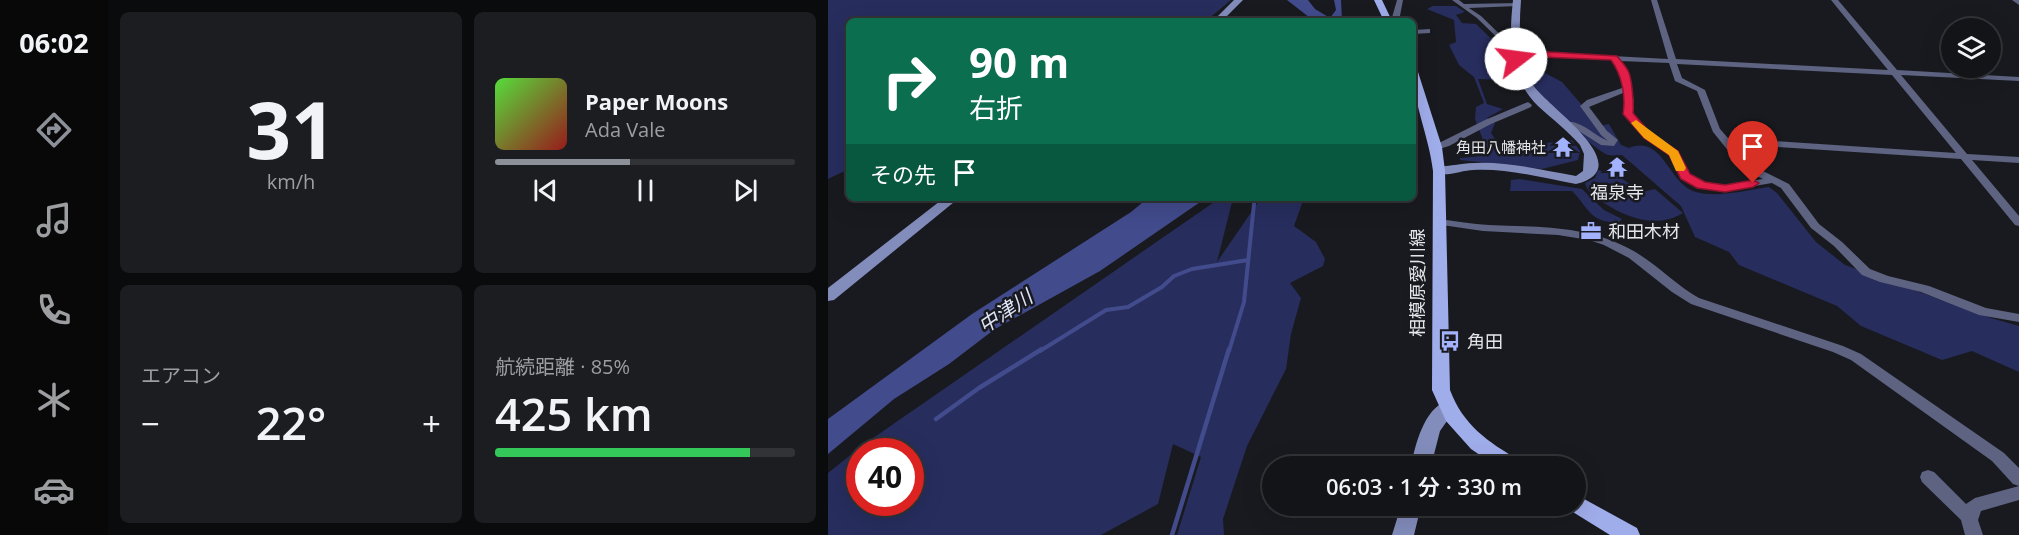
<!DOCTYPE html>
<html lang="ja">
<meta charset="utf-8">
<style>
body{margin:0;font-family:"Open Sans","Noto Sans JP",sans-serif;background:#1c1d20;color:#f1f3f6;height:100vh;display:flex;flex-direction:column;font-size:22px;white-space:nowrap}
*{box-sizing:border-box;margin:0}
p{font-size:20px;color:#9d9ea1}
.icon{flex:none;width:33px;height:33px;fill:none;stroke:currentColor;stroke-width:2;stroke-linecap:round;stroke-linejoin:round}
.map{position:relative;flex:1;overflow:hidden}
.side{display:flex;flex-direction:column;gap:12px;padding:12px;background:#0a0b0d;width:720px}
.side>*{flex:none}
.banner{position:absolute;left:18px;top:18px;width:570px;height:183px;border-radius:9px;box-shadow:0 6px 24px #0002,0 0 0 2px #323336;background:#0b6e4f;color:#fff;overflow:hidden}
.buttons{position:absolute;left:1113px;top:18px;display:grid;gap:12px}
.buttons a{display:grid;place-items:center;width:60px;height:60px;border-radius:50%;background:#131417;box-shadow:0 6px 24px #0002,0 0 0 2px #323336;font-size:30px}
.speed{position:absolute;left:18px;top:438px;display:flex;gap:12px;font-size:30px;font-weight:700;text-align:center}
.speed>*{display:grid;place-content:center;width:78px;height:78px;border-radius:50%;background:#131417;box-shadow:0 6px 24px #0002,0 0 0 2px #323336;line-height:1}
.speed .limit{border:9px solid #d22;background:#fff;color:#111}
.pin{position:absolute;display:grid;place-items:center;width:51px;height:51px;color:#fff;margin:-62px -26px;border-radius:50% 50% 50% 0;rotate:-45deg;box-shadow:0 0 6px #0007}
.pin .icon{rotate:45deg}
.me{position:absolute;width:66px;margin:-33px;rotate:75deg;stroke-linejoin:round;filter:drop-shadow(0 0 4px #0008)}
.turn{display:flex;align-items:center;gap:21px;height:126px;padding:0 24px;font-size:27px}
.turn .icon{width:78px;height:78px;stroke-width:2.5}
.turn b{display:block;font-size:42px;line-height:51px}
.then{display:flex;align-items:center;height:57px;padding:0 24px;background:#0003;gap:12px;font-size:22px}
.big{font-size:45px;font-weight:600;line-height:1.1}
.side .widget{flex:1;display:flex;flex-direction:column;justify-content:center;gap:9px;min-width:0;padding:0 21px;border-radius:9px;background:#1c1d20}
.side .dial{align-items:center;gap:0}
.dial b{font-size:78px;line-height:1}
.song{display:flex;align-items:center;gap:18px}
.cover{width:72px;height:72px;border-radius:9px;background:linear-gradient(135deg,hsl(110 70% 55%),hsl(0 70% 35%))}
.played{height:6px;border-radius:3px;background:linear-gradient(90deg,#8c9099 45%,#323336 45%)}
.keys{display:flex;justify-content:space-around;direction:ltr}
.heat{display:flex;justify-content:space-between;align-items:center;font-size:33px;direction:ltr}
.charge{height:9px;border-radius:4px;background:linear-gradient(90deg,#34c759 85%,#323336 0)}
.side .tiles{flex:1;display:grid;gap:12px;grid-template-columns:repeat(2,1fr)}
.trip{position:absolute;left:434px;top:456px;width:324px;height:60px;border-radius:30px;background:#131417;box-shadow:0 6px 24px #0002,0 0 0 2px #323336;font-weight:600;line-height:60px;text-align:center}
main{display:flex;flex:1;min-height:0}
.menu{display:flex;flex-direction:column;width:108px;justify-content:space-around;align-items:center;background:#080809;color:#9d9ea1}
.menu .icon{width:42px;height:42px}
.menu .active{color:#8c9099}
.menu b{font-size:27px;color:#f1f3f6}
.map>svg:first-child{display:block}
.green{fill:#272d5d;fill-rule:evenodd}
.water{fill:#424b8c}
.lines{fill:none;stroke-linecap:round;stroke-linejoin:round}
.stream-far2{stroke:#424b8c;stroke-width:3}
.stream-far1{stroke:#424b8c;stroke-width:4}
.stream{stroke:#424b8c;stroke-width:4.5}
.street{fill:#5d6381;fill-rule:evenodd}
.secondary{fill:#838dbc;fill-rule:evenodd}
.primary{fill:#a0adeb;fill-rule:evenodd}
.route{fill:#e11d48;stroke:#92132f;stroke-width:1.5}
.slow{fill:#f59e0b}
.labels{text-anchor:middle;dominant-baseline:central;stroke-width:5;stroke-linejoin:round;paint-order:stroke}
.far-poi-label{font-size:15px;fill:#e4e5e8;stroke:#191a1f;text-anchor:end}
.poi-label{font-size:18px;fill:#e4e5e8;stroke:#191a1f;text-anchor:start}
.street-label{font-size:18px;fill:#e4e5e8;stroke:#191a1f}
.water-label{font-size:20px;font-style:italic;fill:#dfe4f7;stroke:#191a1f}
</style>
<main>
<nav class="menu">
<b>06:02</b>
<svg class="icon active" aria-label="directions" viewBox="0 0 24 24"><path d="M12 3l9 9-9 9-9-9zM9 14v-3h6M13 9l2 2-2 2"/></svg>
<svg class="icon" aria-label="music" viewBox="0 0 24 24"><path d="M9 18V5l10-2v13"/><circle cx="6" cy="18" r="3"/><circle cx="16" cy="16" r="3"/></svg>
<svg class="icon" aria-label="phone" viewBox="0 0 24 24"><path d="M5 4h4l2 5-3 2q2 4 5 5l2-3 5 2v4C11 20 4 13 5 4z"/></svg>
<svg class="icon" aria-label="climate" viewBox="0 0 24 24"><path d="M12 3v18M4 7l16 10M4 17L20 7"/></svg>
<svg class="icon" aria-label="car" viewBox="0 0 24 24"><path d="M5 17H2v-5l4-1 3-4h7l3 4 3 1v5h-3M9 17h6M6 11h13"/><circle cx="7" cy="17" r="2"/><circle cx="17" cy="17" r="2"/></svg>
</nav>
<section class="side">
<div class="tiles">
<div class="widget dial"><b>31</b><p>km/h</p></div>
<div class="widget">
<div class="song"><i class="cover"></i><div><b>Paper Moons</b><p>Ada Vale</p></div></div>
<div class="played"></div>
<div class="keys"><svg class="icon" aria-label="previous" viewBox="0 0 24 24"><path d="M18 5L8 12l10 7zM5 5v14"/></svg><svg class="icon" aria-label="pause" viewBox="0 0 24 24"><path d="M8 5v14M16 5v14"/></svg><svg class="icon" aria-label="next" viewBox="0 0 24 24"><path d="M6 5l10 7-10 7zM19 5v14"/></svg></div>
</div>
<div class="widget"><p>エアコン</p>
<div class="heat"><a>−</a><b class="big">22°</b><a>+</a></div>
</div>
<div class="widget"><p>航続距離 · 85%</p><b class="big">425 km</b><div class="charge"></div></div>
</div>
</section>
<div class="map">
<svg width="1191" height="535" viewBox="0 0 1191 535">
<rect width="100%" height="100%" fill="#191a1f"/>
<path class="green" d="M0,0h403l-25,21h-357v148l-21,10z
M605,6h23l9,6 -9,3 6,8 14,1 28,27v12l7,5 21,-2 30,16 38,44 9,-2 12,21 8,3c35,-14 39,37 67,44 22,6 51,-2 73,-5l8,6 39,49 29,23 146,53 28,8v46l-47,-21 -30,9 -81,-34 -24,-20 -98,-41 -10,-13 -34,-15 -14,-31 -59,-51c-4,0 -10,1 -14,0 -15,-6 -64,-53 -75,-66l-22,-1 -8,-8 -25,-1 9,25 16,5 -16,9 8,5 -4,10 10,15 71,-8 8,11 -2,9 -36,9 -82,-9v-2l21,-2 5,-8 -11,-29 1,-12 8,-4 -10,-26 -15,-12 -10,-20 7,-3 -2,-22 -27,-11z
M770,170l20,6 24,16 13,-3 28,24c-26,16 -56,5 -79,-10 -8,-5 -17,-11 -19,-20l10,-5z
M691,179l63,10 22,21 18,9 -3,3c-30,1 -29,-13 -47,-31h-62l1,-11z
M392,198h13l-16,64 44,-64h43l-10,28 22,16 9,17 -2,7 -33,17 11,15 -10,36 -5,35 -39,77 -24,73 1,16h-47l24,-78 -28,-13 -15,60 -57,31h-273v-62l35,-28zM32,452h50v50h-50z"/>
<path class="water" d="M459,0h21l7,9 15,9 6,-8 -2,-10h7l1,21h-28z
M320,198h58l-106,73 -105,58 -46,35 -55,35 -66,55v-35l144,-105 159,-102z"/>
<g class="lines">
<path class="stream-far2" d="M426,205l1,-7"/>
<path class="stream-far1" d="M212,351l66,-41 22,-3 34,-20 12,-11 18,-7 56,-9
M401,351l15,-49 10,-98"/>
<path class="stream" d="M108,419l43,-31 63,-39
M344,535l57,-186"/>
<path class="street" d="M569,0h6l-4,21h-8z
M624,0h7l5,4 55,-1v2l-2,1 -48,2 12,8 36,35 151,8 -17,-59h6l19,59 212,11 -57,-70h7l59,70 122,7v4l-118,-6 66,79 52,3v6l-47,-3 47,56v10l-4,-1 -54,-66 -228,-15 18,21 38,19 30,40 23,18 28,27 18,7 41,10 57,22 33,6v8l-40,-7 -58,-23 -41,-10 -18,-7 -28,-29 -23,-18 -30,-40 -9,-5 -47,8 -28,-3 -15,-10 -12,-22 -25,-18 -20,-22 1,-16 -3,-7 -34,14 18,24 11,9 -4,6 -13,-1 -27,-17 -12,-2v-4c19,-3 29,12 46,19l-7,-6 -21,-29 7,-6 35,-12 -1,-16 -9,-12 -100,-5v-3l-35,-34zM792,61l49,2 6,18 22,10 16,41 30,37 20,10 -38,6 -21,-2 -14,-9 -13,-22 -26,-18 -18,-20 1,-14 -4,-11 -1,-17zM849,64l215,11 64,78 -228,-15 -8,-9 -15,-39 -23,-12z
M1184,0h7v5z
M577,18l2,1 2,2h-8z
M602,29v4l-17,1v-4z
M700,102l4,3 -1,2 -40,17 -42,22 -13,4 -5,-3 54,-27z
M611,219c17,2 33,5 50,6 47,2 96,0 139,23 26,13 46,36 71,50l144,48 18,8 143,99 15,15v18l-6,-2 -21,-23 -141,-101 -18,-8 -142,-48 -19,-12 -43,-34 -25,-13 -15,-5 -31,-5 -75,-4 -48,-7 -2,-2z
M495,457l6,2 2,4 -2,3h-17l5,-7z
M1100,470l6,2 32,32 9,-6 44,-12v14l-38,11 -3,9 5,15h-18l-4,-15 -39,-38 -2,-5 2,-5z"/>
<path class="secondary" d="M406,0h9l-21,21h-9z
M685,0h8c-2,28 -3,56 10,82 10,21 112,85 45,102 -34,-6 -68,-16 -103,-14 -11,0 -31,9 -40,1 5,-5 14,-5 22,-6 41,-7 80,4 121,11l7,-5 1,-17 -4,-9c-13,-15 -28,-26 -42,-39 -30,-29 -29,-68 -25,-106z
M116,198h15l-125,102 -6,1v-13z
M619,401l7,2 2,5 -16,23 -9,35h-20c4,-20 13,-58 36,-65z
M573,506h20l-7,29h-22z"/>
<path class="primary" d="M546,0h8l10,21h-8z
M585,69l5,3 24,75 3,24 5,219c13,35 38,52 69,70l3,6h-26l-25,-17 -25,-28 -14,-31 1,-219c-4,-35 -20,-67 -20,-102z
M747,494l62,34 3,7h-30l-42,-26 -2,-3h9z"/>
</g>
<path class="route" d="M687,50l102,6c4,5 10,11 12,17 3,8 5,31 4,40l18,21 27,17 12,23 15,8 20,3 28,-5 6,3 -6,4 -28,5 -28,-4 -16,-9 -12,-24 -25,-17 -21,-24c3,-18 -1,-39 -12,-54l-91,-4 1,3 -5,3 -4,-3 -2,-6z"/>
<path class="slow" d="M808,120l42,31 8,17 -2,3h-8l-7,-16 -25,-17 -13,-15z"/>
<defs>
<g id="temple-bare" transform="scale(1.62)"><path d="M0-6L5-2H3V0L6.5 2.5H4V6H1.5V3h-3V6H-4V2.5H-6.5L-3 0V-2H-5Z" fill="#a3b2fd" stroke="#191a1f" stroke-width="2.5" paint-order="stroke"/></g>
<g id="office-bare" transform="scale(1.62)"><path d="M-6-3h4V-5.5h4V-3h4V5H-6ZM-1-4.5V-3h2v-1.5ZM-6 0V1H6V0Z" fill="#a3b2fd" stroke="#191a1f" stroke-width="2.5" paint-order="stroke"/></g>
<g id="bus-bare" transform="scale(1.62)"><path d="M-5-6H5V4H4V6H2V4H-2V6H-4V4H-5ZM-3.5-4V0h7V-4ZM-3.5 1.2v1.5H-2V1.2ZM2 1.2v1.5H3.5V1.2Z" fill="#a3b2fd" stroke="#191a1f" stroke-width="2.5" paint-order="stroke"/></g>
</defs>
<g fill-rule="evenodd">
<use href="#temple-bare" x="735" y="147"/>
<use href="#temple-bare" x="789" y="167"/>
<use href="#office-bare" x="763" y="231"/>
<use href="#bus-bare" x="622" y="341"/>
</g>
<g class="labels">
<g class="far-poi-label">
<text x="718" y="147">角田八幡神社</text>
</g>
<g class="poi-label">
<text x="789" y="192" text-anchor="middle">福泉寺</text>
<text x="780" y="231">和田木材</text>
<text x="639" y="341">角田</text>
</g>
<g class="street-label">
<text transform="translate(589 283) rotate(-90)">相模原愛川線</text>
</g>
<g class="water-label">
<text transform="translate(177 311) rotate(-34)">中津川</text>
</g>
</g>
</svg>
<div class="buttons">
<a><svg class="icon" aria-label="layers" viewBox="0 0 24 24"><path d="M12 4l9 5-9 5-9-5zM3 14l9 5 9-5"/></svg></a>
</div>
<div class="speed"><div class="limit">40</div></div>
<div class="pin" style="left:925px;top:183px;background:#d93025"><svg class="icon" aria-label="arrive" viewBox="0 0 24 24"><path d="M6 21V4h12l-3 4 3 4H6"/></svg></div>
<svg class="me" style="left:688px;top:59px" viewBox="-20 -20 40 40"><circle r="19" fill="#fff"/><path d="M0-13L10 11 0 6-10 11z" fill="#e11d48"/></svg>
<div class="trip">06:03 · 1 分 · 330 m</div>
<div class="banner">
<div class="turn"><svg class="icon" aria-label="right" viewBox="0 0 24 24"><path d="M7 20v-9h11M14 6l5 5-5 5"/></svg><div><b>90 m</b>右折</div></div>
<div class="then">その先<svg class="icon" aria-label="arrive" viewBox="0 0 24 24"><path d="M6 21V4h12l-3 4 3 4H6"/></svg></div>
</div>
</div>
</main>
